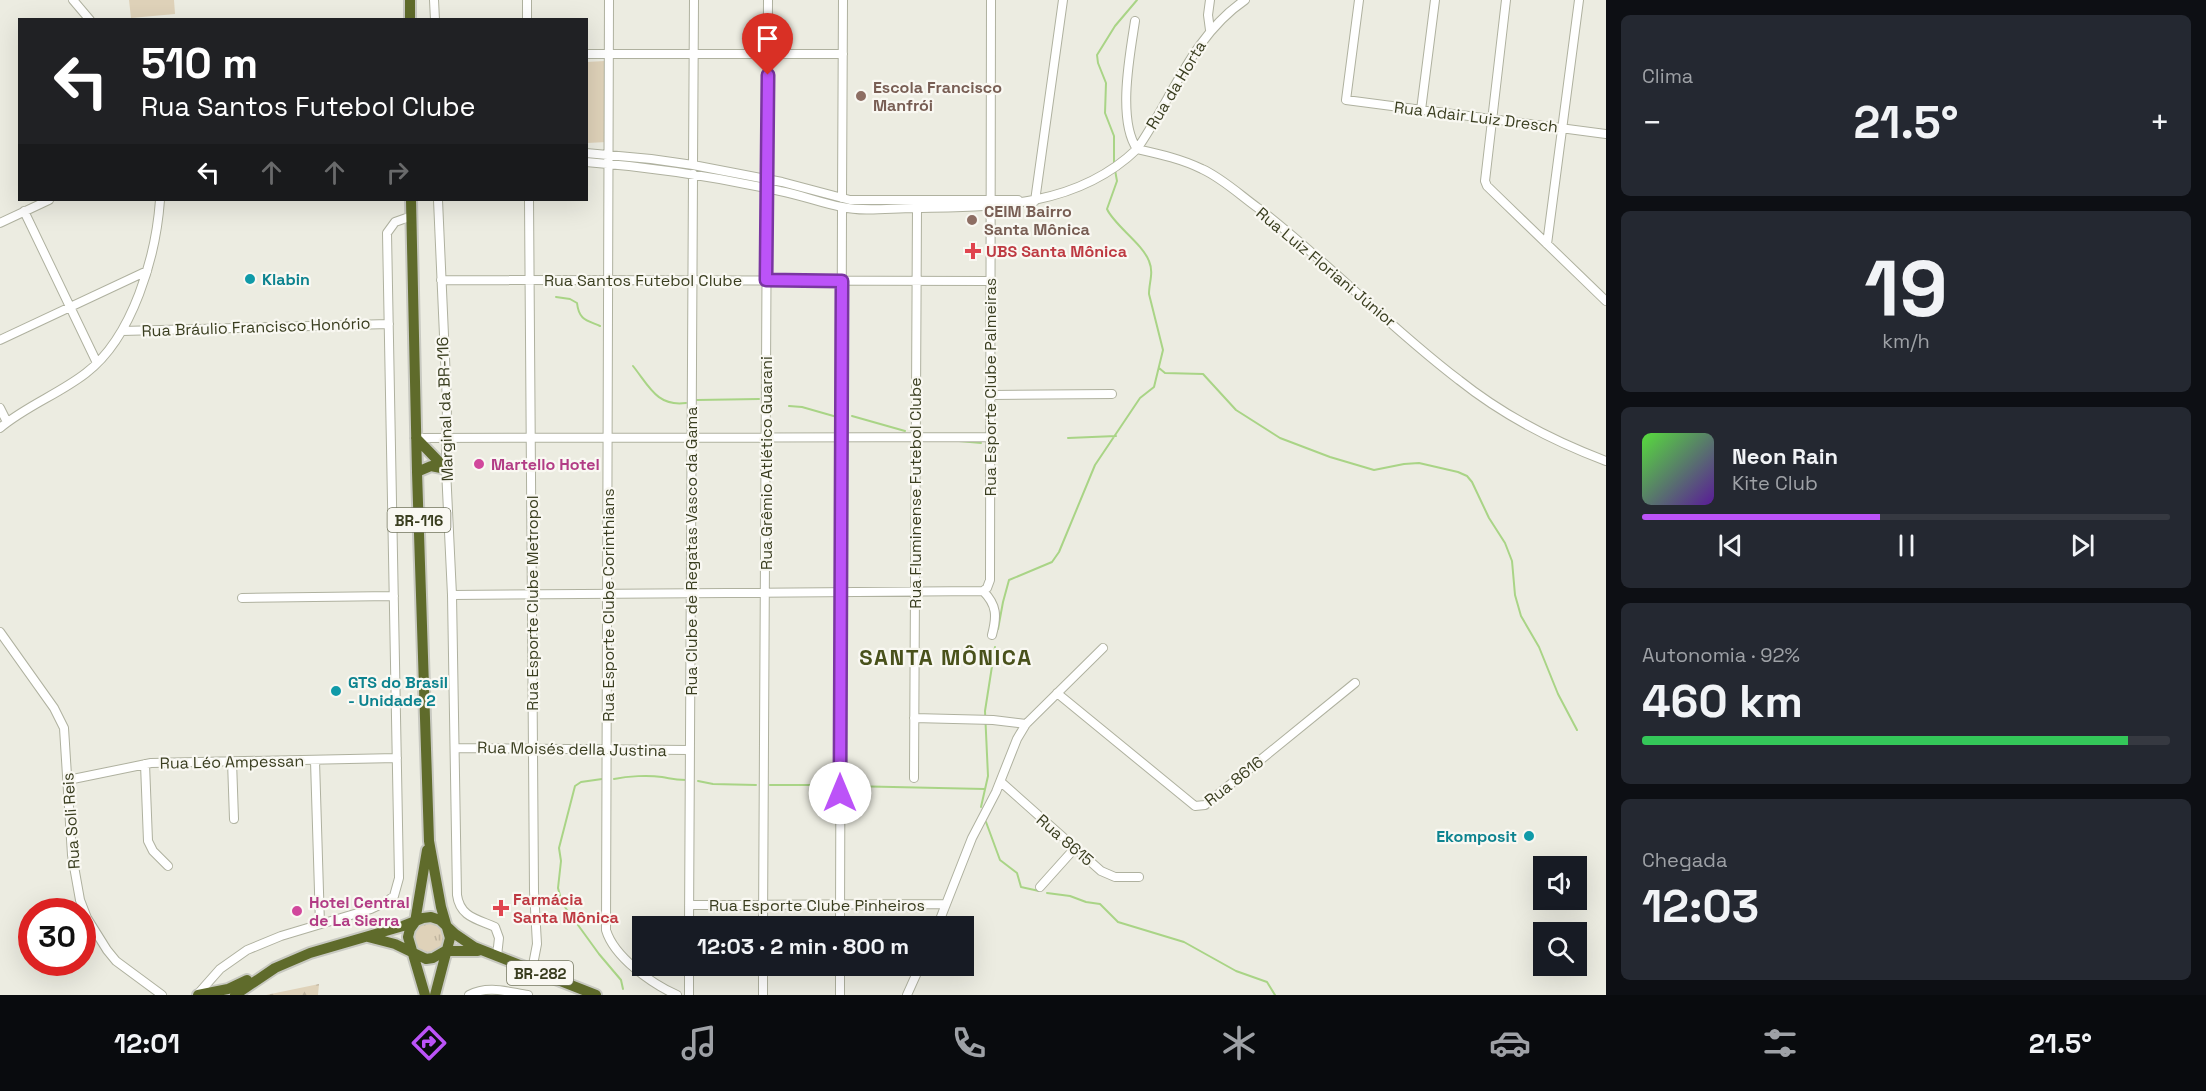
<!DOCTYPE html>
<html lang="pt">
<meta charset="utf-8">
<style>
body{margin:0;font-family:"Space Grotesk",sans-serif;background:#242831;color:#f1f3f6;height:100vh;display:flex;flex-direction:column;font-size:22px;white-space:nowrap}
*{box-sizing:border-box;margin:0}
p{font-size:20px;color:#9ea1a6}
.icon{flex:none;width:33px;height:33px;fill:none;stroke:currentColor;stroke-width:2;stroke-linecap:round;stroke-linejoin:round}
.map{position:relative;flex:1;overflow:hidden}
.panel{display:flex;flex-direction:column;gap:15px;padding:15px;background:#0d0f14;width:600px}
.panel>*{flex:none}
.hud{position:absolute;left:18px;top:18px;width:570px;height:183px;border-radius:0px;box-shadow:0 6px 24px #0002;background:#202124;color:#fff;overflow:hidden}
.buttons{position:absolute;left:1533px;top:856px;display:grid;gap:12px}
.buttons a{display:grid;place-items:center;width:54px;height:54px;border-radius:0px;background:#171b24;box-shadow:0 6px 24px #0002;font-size:30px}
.speed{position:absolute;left:18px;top:898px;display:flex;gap:12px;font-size:30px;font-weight:700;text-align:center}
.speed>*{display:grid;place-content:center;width:78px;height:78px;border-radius:50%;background:#171b24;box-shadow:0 6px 24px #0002;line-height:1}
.speed .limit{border:9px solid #d22;background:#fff;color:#111}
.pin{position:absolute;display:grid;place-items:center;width:51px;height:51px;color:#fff;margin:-62px -26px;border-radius:50% 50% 50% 0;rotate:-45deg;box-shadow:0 0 6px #0007}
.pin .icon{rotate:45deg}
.me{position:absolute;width:66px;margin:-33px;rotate:0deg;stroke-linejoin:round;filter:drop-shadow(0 0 4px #0008)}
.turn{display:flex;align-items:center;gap:21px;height:126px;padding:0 24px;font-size:27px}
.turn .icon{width:78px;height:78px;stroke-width:2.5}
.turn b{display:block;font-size:42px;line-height:51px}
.lanes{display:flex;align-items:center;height:57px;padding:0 24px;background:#0003;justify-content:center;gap:30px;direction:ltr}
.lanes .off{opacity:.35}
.big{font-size:45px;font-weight:700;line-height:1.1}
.panel .card{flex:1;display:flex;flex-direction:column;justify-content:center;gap:9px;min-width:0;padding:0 21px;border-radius:9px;background:#242831}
.panel .dial{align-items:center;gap:0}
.dial b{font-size:78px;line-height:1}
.song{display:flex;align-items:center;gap:18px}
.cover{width:72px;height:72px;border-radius:9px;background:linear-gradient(135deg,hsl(110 70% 55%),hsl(270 70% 35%))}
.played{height:6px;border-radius:3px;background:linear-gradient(90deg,#bc53f8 45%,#363941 45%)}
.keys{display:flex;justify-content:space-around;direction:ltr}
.heat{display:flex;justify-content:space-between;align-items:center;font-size:33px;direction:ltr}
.charge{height:9px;border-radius:4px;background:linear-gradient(90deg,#34c759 92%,#363941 0)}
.trip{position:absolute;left:632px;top:916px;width:342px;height:60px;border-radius:0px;background:#171b24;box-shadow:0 6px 24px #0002;font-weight:700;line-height:60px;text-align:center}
.menu{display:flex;height:96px;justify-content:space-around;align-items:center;background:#090b0e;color:#9ea1a6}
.menu .icon{width:42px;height:42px}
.menu .current{color:#bc53f8}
.menu b{font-size:27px;color:#f1f3f6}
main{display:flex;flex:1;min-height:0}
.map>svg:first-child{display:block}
.grass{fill:url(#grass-tufts)}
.forest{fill:url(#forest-firs)}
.pitch{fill:#dfd2b9}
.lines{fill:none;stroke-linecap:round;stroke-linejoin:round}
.stream{stroke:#a9d486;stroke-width:2}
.minor-casing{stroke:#afb19f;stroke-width:10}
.highway-casing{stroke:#c8c9c1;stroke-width:14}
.minor{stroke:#fff;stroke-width:8}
.highway{stroke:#5f6b2b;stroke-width:10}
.route-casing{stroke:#7a36a1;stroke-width:15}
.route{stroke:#bc53f8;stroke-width:10}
.education-dot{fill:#8d6e63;stroke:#f9f8f2;stroke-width:2}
.health-dot{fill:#e0444e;stroke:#f9f8f2;stroke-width:2}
.culture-dot{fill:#0f9aa8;stroke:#f9f8f2;stroke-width:2}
.hotel-dot{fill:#d1479c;stroke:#f9f8f2;stroke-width:2}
.labels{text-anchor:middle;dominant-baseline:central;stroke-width:4.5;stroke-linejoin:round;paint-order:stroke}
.shield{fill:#f9f8f2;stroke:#73765f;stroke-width:1.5}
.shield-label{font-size:15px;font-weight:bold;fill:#3a3e20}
.street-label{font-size:16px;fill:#3a3e20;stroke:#f9f8f2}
.education-label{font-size:16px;font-weight:bold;fill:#785e54;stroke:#f9f8f2;text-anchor:start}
.health-label{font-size:16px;font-weight:bold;fill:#be3a42;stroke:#f9f8f2;text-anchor:start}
.culture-label{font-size:16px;font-weight:bold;fill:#0d838f;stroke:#f9f8f2;text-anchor:start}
.hotel-label{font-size:16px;font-weight:bold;fill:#b23c85;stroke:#f9f8f2;text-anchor:start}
.district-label{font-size:22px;font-weight:bold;letter-spacing:1.5px;fill:#49511b;stroke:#f9f8f2}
</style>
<main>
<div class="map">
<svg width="1606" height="995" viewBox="0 0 1606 995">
<defs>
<pattern id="grass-tufts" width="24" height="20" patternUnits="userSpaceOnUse" patternTransform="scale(1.5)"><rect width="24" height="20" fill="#dfd2b9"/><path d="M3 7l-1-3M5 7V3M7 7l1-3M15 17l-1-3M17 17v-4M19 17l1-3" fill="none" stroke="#c0b59f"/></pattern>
<pattern id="forest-firs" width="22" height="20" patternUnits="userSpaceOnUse" patternTransform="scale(1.5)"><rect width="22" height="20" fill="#dfd2b9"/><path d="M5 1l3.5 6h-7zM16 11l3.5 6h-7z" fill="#c0b59f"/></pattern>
</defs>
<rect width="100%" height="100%" fill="#ecece1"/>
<path class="grass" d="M413 938a16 16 0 1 1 32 0a16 16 0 1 1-32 0Z"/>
<path class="forest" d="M319,984l-1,11h-52z"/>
<path class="pitch" d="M129,0h45l1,14 -44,4z
M605,61l2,81 -20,1 -1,-81z"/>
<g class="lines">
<path class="stream" d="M1114,164v-28l-9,-23 1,-30 -8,-20 -1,-8 18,-29 22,-26
M556,297l14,2 7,4c2,17 9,17 23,23
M633,366c16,20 24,41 53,37
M1159,368l6,5 38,1 33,36 44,28 50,19 44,13 30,-6 15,-1 39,9 9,4 5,6 17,36 16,25 7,18 3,34 6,21 18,31 19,47 19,36
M697,400l62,-1
M789,406l13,1 35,10
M852,416l53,15
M1068,438l48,-2
M959,441l22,2
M998,629l5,-27 6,-22 43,-18 7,-10 36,-87 45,-67 14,-11 9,-37 -14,-56c0,-12 5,-21 0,-33 -7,-18 -35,-36 -42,-52l10,-28 -2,-11
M602,779l-21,3 -6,4 -16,62 2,13 -3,27 4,15 37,51 22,26 2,9
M614,779c14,-3 34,-4 48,-2 11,2 12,3 24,3
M698,781l15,3 43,1
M770,785h62
M847,786l138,3
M981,807l7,-31 -3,-65 10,-64
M986,822l14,38 17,13 4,14 18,4
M1047,893l23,3 16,6 14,2 18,18 66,20 52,29 31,11 8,13"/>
<g class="minor-casing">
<path id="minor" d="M73,0l17,20
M434,0l1,20
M527,0v20
M609,0l-3,930c8,27 46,54 71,65
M1210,0l-2,15 2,15
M1359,0l-13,100 260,34
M1506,0l-21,181 2,5 119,115
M1135,21c-5,33 -18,99 2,128
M586,54h257
M1421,110l14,-110
M1137,149c22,5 45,10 65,20 20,9 38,26 56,39 70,54 131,119 201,172 45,36 94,61 147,81
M586,153l65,6 42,6 89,17 68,18h168
M586,162c66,5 130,15 194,29 21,4 41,12 62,16 22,5 49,1 72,1 79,-1 162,0 223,-59 35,-50 55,-113 108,-149
M693,165l1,-165
M842,198l1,-198
M438,200l9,203 -1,66 6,126 5,300c3,22 20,24 38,32l4,11 -2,18
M529,200l5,691 3,53 -5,26
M1035,201l28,-201
M24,211l73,152
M0,223l49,-23
M1547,244l32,-244
M441,280l549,1
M122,331l267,-7
M0,340l147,-69
M990,395l122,-1
M0,408l7,14
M0,428c26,-22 59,-34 86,-55 47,-36 70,-117 74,-173
M416,438l574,-1
M983,591l4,-3 3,-8 1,-580
M983,591c14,14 14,25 9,44
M452,595l531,-4
M242,598l152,-2
M0,632l54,76 10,20 8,127 8,45 7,18 20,32 9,11 46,34
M1057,693l138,113 10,-1 150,-122
M914,718l79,2 33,4
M455,748l235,2
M232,761l2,58
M315,761l5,163
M145,764l3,77 5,10 15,15
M914,778l3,-570
M68,780l83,-17 246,-5
M1001,782l100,89 14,6h24
M1040,887l35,-39
M689,905l256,-1
M689,927l4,-753
M763,927l5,-927
M840,927l2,-720
M937,927l35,-89 24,-46 21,-53 9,-15 77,-76
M197,995l23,-26 27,-19 34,-14 90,-27 15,-7 8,-6 5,-18 -12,-645 8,-11 17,-6
M469,995c19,-10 39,-3 59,0
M689,995v-29
M763,995v-29
M840,995v-29
M907,995l13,-29"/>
</g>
<g class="highway-casing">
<path id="highway" d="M410,0v20
M411,200l6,272 12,369 12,66 9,31 -15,57
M416,438l30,31
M417,472l14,-6 15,3
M368,937l27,7 31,15 7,-1 12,-7
M445,951h33
M198,995l30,-6 19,-9
M235,995l40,-27 35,-15 93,-27 20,-8 8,-1 9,3 15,14 19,13 122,48
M425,995l-17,-58 2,-8 5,-7 12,-72"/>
</g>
<use href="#minor" class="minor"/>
<use href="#highway" class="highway"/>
</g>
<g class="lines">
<g class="route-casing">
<path id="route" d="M768,75l-2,205 76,1 -2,512"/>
</g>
<use href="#route" class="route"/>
</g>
<g class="education-dot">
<circle cx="861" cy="96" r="6"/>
<circle cx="972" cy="220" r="6"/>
</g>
<g class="health-dot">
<path d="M970 242h6v6h6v6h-6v6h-6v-6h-6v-6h6z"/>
<path d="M498 899h6v6h6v6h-6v6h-6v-6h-6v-6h6z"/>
</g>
<g class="culture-dot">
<circle cx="250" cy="279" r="6"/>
<circle cx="336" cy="691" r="6"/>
<circle cx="1529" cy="836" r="6"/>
</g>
<g class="hotel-dot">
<circle cx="479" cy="464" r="6"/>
<circle cx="297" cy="911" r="6"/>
</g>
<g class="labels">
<g class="shield">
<rect x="387.5" y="508" width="63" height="24" rx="4.5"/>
<rect x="507" y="961" width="66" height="24" rx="4.5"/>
</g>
<g class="shield-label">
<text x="419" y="520">BR-116</text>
<text x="540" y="973">BR-282</text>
</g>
<g class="street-label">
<text transform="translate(1176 85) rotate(-59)">Rua da Horta</text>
<text transform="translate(1476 117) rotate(7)">Rua Adair Luiz Dresch</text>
<text transform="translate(1326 267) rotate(40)">Rua Luiz Floriani Júnior</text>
<text x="643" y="280">Rua Santos Futebol Clube</text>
<text transform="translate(256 327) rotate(-2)">Rua Bráulio Francisco Honório</text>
<text transform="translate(990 387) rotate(-90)">Rua Esporte Clube Palmeiras</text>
<text transform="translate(445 409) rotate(-92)">Marginal da BR-116</text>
<text transform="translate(766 463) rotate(-90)">Rua Grêmio Atlético Guarani</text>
<text transform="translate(915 493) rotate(-90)">Rua Fluminense Futebol Clube</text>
<text transform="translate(691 551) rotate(-90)">Rua Clube de Regatas Vasco da Gama</text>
<text transform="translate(532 603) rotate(-90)">Rua Esporte Clube Metropol</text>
<text transform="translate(608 605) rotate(-90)">Rua Esporte Clube Corinthians</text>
<text transform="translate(572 749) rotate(1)">Rua Moisés della Justina</text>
<text transform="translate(232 762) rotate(-1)">Rua Léo Ampessan</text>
<text transform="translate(1234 781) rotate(-38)">Rua 8616</text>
<text transform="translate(71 821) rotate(-94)">Rua Soli Reis</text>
<text transform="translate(1065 840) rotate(41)">Rua 8615</text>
<text x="817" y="905">Rua Esporte Clube Pinheiros</text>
</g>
<g class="education-label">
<text x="873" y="87">Escola Francisco<tspan x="873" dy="18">Manfrói</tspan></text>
<text x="984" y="211">CEIM Bairro<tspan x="984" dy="18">Santa Mônica</tspan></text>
</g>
<g class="health-label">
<text x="986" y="251">UBS Santa Mônica</text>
<text x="513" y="899">Farmácia<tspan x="513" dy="18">Santa Mônica</tspan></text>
</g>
<g class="culture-label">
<text x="262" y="279">Klabin</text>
<text x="348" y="682">GTS do Brasil<tspan x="348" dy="18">- Unidade 2</tspan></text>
<text x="1517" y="836" text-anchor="end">Ekomposit</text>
</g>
<g class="hotel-label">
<text x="491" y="464">Martello Hotel</text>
<text x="309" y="902">Hotel Central<tspan x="309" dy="18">de La Sierra</tspan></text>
</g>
<g class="district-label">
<text x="946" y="657">SANTA MÔNICA</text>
</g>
</g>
</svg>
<div class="buttons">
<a><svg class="icon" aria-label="sound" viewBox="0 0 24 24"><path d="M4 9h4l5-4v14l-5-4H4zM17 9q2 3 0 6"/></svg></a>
<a><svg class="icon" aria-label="search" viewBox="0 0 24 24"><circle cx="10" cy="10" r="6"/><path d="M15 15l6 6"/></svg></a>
</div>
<div class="speed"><div class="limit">30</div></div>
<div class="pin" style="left:768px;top:75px;background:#d93025"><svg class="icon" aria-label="arrive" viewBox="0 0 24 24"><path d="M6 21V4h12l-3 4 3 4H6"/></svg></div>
<svg class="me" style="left:840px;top:793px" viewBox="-20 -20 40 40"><circle r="19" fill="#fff"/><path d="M0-13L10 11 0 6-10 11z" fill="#bc53f8"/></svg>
<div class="trip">12:03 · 2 min · 800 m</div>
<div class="hud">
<div class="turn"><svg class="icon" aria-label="left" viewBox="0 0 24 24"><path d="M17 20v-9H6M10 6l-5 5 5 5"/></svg><div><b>510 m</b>Rua Santos Futebol Clube</div></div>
<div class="lanes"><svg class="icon" aria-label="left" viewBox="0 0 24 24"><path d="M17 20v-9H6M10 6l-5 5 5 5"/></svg><svg class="icon off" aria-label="ahead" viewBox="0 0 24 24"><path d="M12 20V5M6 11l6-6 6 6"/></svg><svg class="icon off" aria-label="ahead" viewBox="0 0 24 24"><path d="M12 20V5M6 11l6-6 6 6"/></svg><svg class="icon off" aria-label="right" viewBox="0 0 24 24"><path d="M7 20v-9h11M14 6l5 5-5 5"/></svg></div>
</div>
</div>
<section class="panel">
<div class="card"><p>Clima</p>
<div class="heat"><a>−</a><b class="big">21.5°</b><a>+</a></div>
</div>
<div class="card dial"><b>19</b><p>km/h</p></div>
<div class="card">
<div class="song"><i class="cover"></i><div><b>Neon Rain</b><p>Kite Club</p></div></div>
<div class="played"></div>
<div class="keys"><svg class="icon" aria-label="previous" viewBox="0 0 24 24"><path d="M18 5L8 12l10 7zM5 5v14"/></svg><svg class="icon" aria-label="pause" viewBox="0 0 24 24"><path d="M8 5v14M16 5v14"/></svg><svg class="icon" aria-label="next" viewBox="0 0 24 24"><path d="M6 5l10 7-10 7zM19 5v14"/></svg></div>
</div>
<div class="card"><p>Autonomia · 92%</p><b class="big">460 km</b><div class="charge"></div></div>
<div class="card"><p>Chegada</p><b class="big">12:03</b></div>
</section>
</main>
<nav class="menu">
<b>12:01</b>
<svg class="icon current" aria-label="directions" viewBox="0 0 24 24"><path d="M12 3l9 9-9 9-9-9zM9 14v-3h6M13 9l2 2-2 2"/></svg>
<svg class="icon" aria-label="music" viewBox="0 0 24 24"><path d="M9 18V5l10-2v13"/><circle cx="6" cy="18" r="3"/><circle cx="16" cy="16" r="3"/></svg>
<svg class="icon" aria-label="phone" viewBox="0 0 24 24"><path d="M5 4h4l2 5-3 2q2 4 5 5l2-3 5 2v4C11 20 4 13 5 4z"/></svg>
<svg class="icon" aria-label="climate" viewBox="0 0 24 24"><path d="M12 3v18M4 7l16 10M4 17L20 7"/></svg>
<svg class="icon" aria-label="car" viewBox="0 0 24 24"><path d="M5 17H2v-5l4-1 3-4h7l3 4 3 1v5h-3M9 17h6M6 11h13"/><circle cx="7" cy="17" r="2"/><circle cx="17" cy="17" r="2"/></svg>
<svg class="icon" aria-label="filters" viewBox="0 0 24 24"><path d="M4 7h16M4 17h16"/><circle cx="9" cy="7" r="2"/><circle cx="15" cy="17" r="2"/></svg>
<b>21.5°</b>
</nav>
